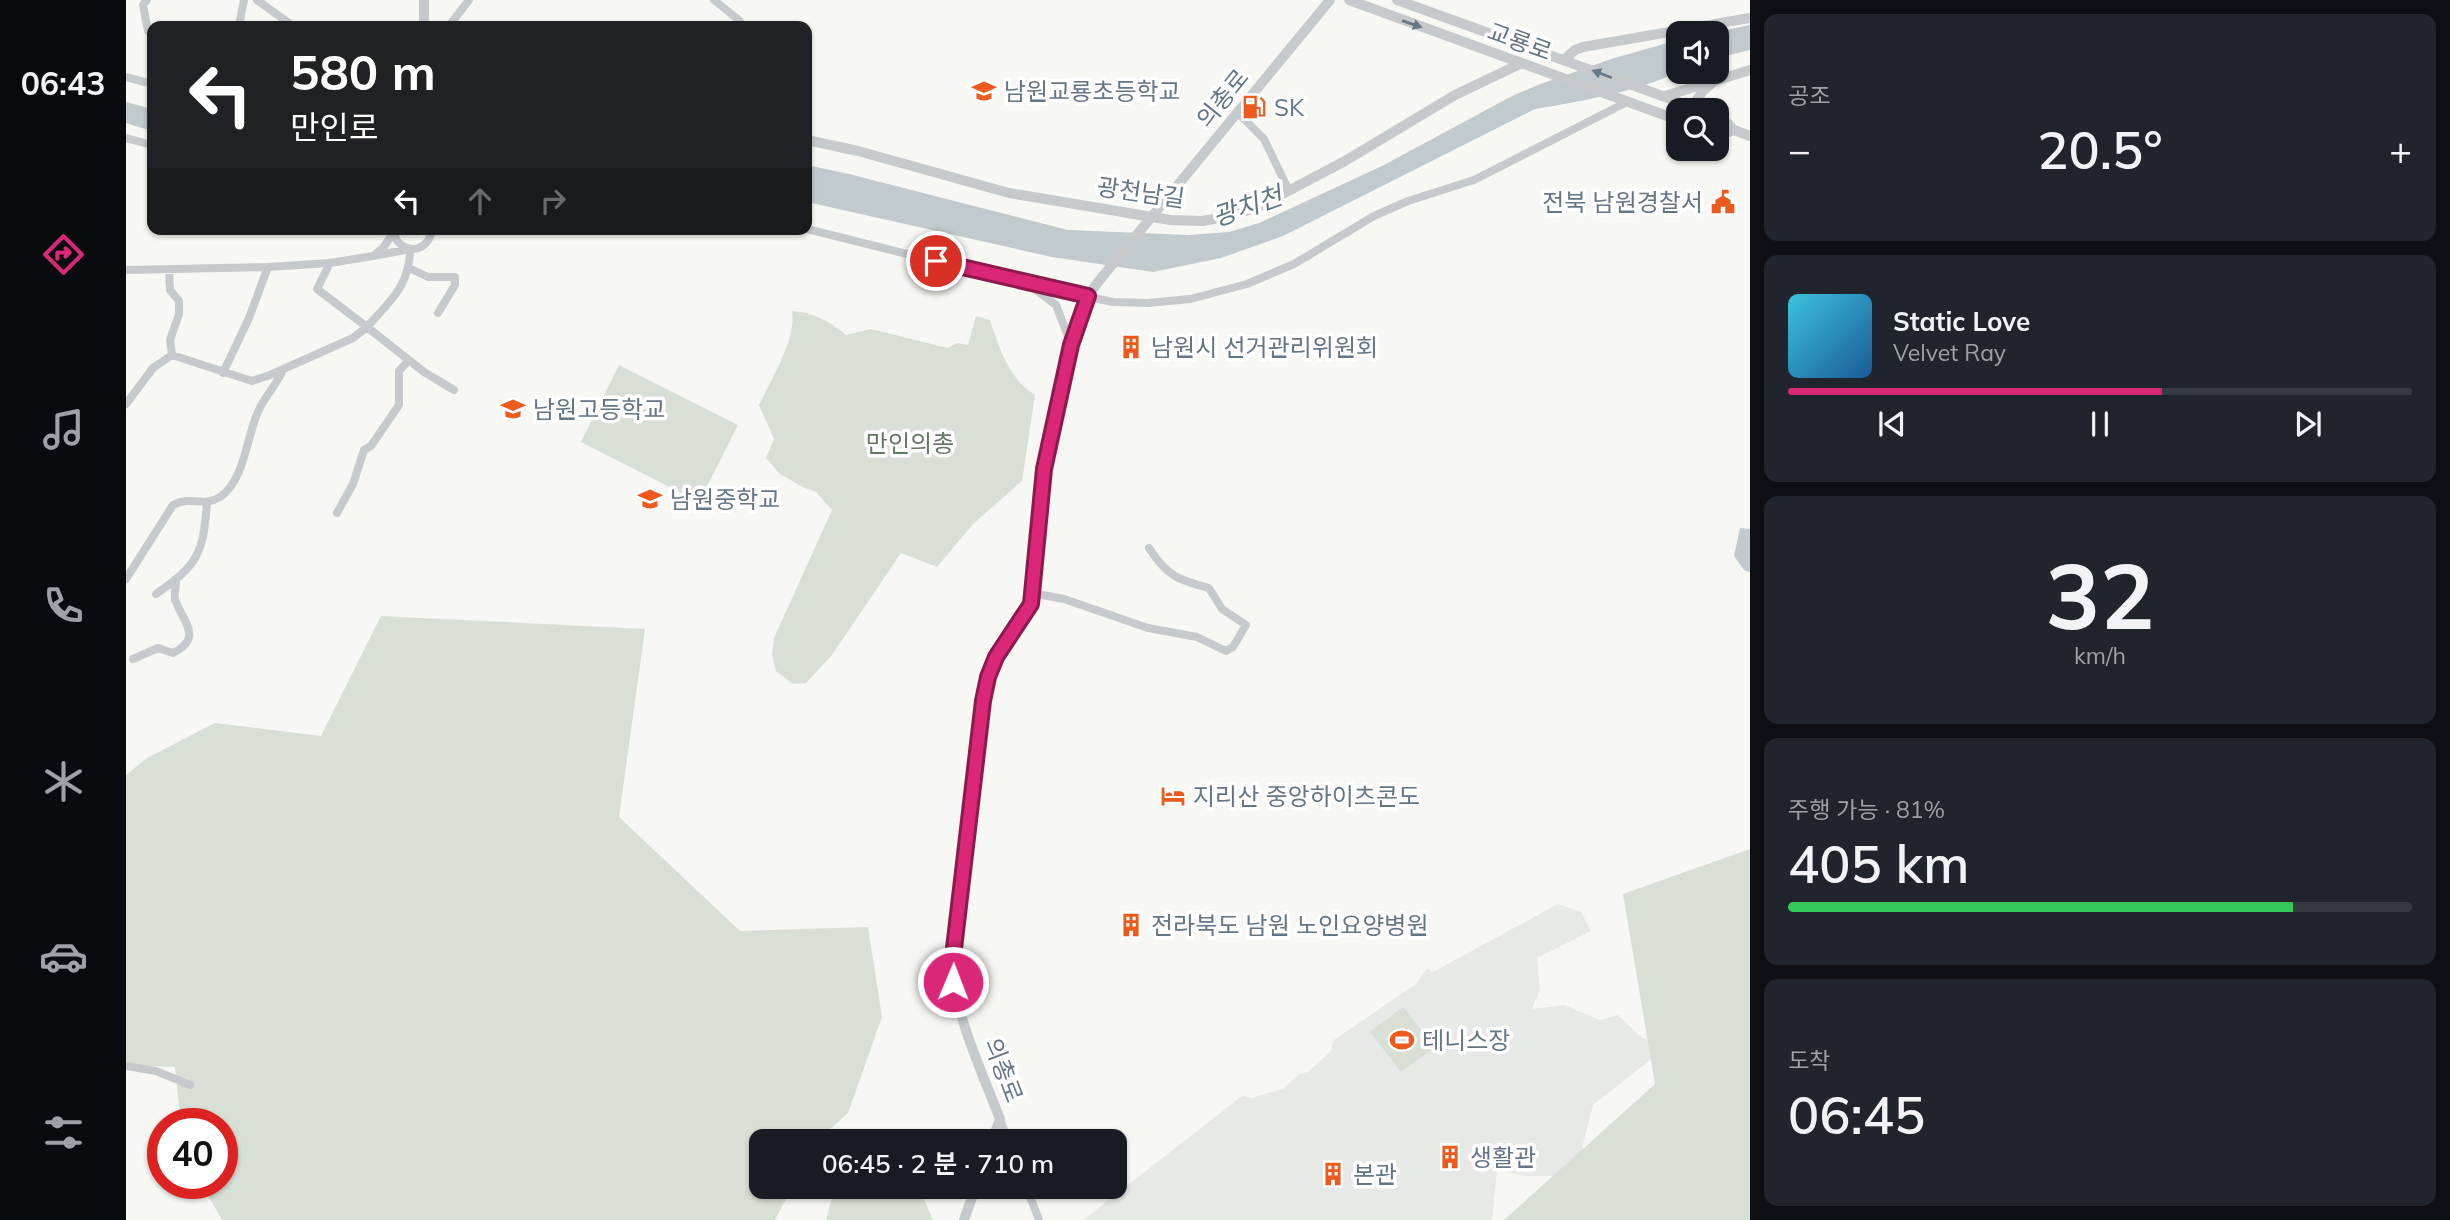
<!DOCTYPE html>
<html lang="ko">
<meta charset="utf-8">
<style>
body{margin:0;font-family:Mulish,"Noto Sans KR",sans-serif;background:#20242c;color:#f1f3f6;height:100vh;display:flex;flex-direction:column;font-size:26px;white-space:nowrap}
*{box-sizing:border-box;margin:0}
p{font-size:23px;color:#9ea1a6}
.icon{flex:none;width:38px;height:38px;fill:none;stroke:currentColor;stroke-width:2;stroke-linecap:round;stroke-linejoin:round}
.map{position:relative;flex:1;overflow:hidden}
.details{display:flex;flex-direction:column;gap:14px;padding:14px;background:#0d0f14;width:700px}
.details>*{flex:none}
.top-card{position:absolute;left:21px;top:21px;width:665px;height:214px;border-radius:14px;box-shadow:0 2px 5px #0004;background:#202124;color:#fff;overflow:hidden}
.tools{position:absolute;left:1540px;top:21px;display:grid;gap:14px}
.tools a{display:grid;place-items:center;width:63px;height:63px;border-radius:14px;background:#171b24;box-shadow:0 2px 5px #0004;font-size:35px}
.speed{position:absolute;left:21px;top:1108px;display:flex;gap:14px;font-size:35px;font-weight:700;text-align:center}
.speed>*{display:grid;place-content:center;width:91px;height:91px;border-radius:50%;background:#171b24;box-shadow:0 2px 5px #0004;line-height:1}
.speed .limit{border:10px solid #d22;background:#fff;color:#111}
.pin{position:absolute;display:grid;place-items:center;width:60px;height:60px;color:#fff;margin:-30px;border:4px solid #fff;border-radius:50%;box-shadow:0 2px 7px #0007}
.me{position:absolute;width:77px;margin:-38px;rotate:1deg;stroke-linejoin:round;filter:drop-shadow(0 0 5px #0008)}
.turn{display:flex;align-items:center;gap:24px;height:147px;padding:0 28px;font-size:32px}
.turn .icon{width:91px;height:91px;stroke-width:2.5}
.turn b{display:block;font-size:49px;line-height:60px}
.lanes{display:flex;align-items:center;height:66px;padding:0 28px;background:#0003;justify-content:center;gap:35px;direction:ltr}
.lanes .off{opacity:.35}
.big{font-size:52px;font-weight:600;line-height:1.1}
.details .card{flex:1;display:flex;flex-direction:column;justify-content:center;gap:10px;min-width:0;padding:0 24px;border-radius:14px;background:#20242c}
.details .dial{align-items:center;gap:0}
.dial b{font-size:91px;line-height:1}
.song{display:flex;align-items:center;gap:21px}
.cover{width:84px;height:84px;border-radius:10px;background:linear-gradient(135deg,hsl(190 70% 55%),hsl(210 70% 35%))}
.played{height:7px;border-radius:4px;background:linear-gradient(90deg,#db2777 60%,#363941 60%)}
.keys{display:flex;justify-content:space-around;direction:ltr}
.heat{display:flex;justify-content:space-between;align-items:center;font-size:38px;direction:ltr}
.charge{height:10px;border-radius:5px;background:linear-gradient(90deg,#34c759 81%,#363941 0)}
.trip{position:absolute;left:623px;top:1129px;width:378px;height:70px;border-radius:14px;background:#171b24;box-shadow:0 2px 5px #0004;font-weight:600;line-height:70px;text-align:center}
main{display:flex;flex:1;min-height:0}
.tab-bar{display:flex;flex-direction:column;width:126px;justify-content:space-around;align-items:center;background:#090b0e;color:#9ea1a6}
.tab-bar .icon{width:49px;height:49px}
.tab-bar .current{color:#db2777}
.tab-bar b{font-size:32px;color:#f1f3f6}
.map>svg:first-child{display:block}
.built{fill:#e7e9e7}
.green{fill:#d8dfd4}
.water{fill:#c0cacf}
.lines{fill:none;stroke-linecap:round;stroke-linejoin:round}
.minor{stroke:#c6cacd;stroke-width:8}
.tertiary{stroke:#c6cacd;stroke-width:10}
.oneway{fill:#69798a}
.route-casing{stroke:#8e194d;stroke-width:18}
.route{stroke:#db2777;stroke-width:12}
.labels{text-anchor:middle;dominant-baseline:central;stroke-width:7;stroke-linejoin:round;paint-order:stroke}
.street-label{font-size:24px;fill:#647586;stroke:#fff}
.poi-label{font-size:24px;fill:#647586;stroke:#fff;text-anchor:start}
.park-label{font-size:24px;fill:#637860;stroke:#fff}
.water-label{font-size:26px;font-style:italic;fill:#607783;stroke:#fff}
</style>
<main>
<nav class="tab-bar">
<b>06:43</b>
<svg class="icon current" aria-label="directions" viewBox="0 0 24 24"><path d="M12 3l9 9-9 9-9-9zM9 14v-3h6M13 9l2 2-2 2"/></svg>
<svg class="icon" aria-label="music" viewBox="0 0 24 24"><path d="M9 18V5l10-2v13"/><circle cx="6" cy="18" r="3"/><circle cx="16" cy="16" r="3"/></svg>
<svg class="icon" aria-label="phone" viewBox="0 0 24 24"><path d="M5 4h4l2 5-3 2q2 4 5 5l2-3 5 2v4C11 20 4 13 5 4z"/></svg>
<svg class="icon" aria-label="climate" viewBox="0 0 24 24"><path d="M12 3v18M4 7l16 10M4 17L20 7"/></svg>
<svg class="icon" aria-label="car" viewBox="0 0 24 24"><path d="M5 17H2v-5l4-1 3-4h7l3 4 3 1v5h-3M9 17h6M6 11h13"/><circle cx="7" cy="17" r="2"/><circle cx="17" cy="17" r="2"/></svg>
<svg class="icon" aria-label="filters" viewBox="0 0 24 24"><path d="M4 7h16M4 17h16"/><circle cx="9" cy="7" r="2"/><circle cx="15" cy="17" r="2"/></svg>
</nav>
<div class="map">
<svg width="1624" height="1220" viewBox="0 0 1624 1220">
<rect width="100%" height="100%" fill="#f7f7f3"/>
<path class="built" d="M1432,904l23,8 10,19 -54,27 3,32 -8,19 32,-4 36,15 18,-5 24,23 27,7 -76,60 -18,71h-51l-27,-6 -5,50h-409l159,-124 10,2 32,-10 15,-14 9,-2 22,-20 4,-12 82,-56 11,-16 6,4z"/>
<path class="green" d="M666,311c20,1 39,11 54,24l25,-6 76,19 10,-5 11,2 8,-29 14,4c9,28 19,59 45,75l-13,86 -49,43 -36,43 -36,-14 -69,102 -26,28 -13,1 -17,-13 -4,-16 2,-17 58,-128 -16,-18 -13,-5 -23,-13 -14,-16 8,-19 -15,-34c12,-25 38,-67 33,-94z
M493,365l119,60 -39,77 -118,-60z
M255,616l264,13 -26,188 121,114 128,-4 14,90 -34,96 -31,28h-56v45l31,1 -17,33h-553l-21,-37h21v-59l-41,-1 -6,-56 -49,-2v-290l21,-17 68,-35 106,13z
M1624,849v371h-246l151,-136 -32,-190z
M1277,1007l32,40 -34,25 -31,-40z
M708,1190l88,5 11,25h-107z"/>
<path class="water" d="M1624,25v25l-33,8v-25h-8z
M1552,40l1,32c-45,20 -96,29 -144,37l-252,127 -62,22 -68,14 -101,-15 -245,-55v-37l42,9 219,56 120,5 41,-3 30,-9 125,-58 128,-69 26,-11 73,-26z
M0,102l26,7v22l-26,-8z
M1614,528l10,1v43l-6,-2 -10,-14z"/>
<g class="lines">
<path class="minor" d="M21,0l-4,5 5,26 4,2
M131,0l36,26
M588,0l26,21v5
M113,26l5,-26
M323,26l20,-26
M0,77l26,7
M1111,112l27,27 25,52
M0,138l26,7
M681,229l220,55 86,18 35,1 42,-4 57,-15 47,-20 80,-48 34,-15 66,-21 153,-78
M267,232c7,24 36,22 39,-3
M267,233l-10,15 -10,8 37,-7c0,37 -21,53 -43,78l57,45 30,18
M283,268l19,9h27v8l-17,28
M0,270l142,-3 62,-4 43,-7
M906,287l24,18 15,39
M46,355l80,26 18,-6 83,-37 14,-11 -50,-38 13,-26
M97,373l26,-55 19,-51
M0,404l27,-36 19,-13 -2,-15 9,-26v-13l-9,-11 -1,-20
M211,513l16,-29 11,-34 7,-4 28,-41v-34l10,-11
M0,579l47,-74c19,-10 30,3 47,-8 25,-17 26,-59 38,-85 6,-15 18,-26 25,-42
M906,593l32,6 84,29 49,9 29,14 7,-4 13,-22 -24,-16 -13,-21c-31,-8 -42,-12 -60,-40
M30,594c42,-29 47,-40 51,-91
M7,659l25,-11 15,5c32,-16 8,-33 2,-54 -1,-6 1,-13 1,-18
M0,1066l30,5 34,14
M874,1119l8,22
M900,1186l13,34"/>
<path class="tertiary" d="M1223,0l329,120
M1271,0l304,110
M298,26v-26
M1438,60l11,-10 8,-3 167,-29
M1539,96l85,-26
M1566,107l11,-16 10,-9
M1591,116l5,2 12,12 16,6
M1591,133l5,2 12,-5
M681,140l51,11 151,42 161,27 32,1 28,-5 28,-9 87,-46 110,-66 67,-32
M866,1141l8,-22c-20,-53 -47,-105 -47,-162l30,-256 5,-24 8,-20 35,-53 13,-135 29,-133 15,-40 10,-14 232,-282
M838,1220l12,-34"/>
</g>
<defs><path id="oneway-solid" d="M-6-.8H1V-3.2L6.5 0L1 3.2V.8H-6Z" transform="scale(1.75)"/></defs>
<g class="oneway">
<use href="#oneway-solid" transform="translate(1286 24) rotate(19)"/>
<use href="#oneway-solid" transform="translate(1476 74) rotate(-159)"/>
</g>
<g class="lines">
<g class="route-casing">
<path id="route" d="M810,261l152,35 -17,49 -27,124 -13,135 -35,53 -8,20 -5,24 -30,256v25"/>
</g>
<use href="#route" class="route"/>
</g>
<defs>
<g id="school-bare" transform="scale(1.89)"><path d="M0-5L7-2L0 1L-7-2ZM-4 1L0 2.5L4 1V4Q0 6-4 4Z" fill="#ec5a1e" stroke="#fff" stroke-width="2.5" paint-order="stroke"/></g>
<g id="fuel-bare" transform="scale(1.89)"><path d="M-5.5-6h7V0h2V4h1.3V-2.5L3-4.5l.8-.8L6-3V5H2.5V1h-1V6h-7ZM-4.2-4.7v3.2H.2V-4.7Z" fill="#ec5a1e" stroke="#fff" stroke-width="2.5" paint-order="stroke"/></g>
<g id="civic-bare" transform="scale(1.89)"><path d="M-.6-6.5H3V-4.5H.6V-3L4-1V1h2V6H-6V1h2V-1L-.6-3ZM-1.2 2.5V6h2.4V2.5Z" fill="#ec5a1e" stroke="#fff" stroke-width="2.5" paint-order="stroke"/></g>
<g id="building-bare" transform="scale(1.89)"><path d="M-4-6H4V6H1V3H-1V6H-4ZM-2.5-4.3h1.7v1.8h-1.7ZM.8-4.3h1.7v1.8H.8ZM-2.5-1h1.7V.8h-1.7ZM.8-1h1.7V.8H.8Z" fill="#ec5a1e" stroke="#fff" stroke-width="2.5" paint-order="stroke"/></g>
<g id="hotel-bare" transform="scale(1.89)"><path d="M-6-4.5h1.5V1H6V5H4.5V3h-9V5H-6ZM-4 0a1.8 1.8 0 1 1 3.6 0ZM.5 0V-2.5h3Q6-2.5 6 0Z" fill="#ec5a1e" stroke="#fff" stroke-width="2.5" paint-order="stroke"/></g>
<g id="stadium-bare" transform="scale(1.89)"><path d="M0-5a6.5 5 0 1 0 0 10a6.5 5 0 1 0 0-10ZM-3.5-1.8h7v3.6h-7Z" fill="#ec5a1e" stroke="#fff" stroke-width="2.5" paint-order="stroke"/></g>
</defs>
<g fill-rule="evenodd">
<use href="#school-bare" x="858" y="91"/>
<use href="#fuel-bare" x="1128" y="107"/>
<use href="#civic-bare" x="1597" y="202"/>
<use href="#building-bare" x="1005" y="347"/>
<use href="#school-bare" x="387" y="409"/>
<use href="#school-bare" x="524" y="499"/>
<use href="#hotel-bare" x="1047" y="796"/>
<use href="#building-bare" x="1005" y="925"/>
<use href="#stadium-bare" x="1276" y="1040"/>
<use href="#building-bare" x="1324" y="1157"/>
<use href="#building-bare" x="1207" y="1174"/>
</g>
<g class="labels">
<g class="street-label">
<text transform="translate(1394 41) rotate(20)">교룡로</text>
<text transform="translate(1096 98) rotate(-51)">의총로</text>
<text transform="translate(1015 192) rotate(8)">광천남길</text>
<text transform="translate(878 1070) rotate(69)">의총로</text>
</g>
<g class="poi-label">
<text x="878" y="91">남원교룡초등학교</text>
<text x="1148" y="107">SK</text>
<text x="1577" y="202" text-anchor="end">전북 남원경찰서</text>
<text x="1025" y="347">남원시 선거관리위원회</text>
<text x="407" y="409">남원고등학교</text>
<text x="544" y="499">남원중학교</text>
<text x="1067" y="796">지리산 중앙하이츠콘도</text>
<text x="1025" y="925">전라북도 남원 노인요양병원</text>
<text x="1296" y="1040">테니스장</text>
<text x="1344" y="1157">생활관</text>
<text x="1227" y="1174">본관</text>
</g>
<g class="park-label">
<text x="784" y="443">만인의총</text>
</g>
<g class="water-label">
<text transform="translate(1121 206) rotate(-19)">광치천</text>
</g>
</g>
</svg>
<div class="tools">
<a><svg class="icon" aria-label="sound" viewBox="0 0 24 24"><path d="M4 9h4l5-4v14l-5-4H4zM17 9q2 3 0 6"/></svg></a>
<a><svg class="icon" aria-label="search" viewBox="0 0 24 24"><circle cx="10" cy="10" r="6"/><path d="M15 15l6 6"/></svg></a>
</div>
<div class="speed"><div class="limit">40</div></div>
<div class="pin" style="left:810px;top:261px;background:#d93025"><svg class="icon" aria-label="arrive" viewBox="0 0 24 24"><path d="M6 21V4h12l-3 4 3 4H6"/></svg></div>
<svg class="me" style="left:827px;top:982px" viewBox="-20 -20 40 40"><circle r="17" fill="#db2777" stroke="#fff" stroke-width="3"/><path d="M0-11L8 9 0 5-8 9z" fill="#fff"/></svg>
<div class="trip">06:45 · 2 분 · 710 m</div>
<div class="top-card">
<div class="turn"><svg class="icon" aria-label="left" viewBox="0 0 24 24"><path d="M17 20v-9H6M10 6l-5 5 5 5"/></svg><div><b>580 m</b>만인로</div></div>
<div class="lanes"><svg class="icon" aria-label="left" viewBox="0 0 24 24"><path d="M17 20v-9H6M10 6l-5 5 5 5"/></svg><svg class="icon off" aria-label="ahead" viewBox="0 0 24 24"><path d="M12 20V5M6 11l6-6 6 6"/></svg><svg class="icon off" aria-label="right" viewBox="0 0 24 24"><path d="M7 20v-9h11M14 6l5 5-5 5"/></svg></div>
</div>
</div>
<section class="details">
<div class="card"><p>공조</p>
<div class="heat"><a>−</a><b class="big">20.5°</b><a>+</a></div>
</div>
<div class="card">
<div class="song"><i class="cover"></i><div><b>Static Love</b><p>Velvet Ray</p></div></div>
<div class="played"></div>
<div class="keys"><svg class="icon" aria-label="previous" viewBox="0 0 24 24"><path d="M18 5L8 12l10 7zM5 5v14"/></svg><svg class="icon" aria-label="pause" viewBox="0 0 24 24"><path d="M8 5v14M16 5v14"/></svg><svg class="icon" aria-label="next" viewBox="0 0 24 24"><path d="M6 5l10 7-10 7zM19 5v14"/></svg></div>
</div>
<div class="card dial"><b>32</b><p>km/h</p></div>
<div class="card"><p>주행 가능 · 81%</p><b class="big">405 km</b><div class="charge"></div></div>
<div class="card"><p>도착</p><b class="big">06:45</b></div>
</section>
</main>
